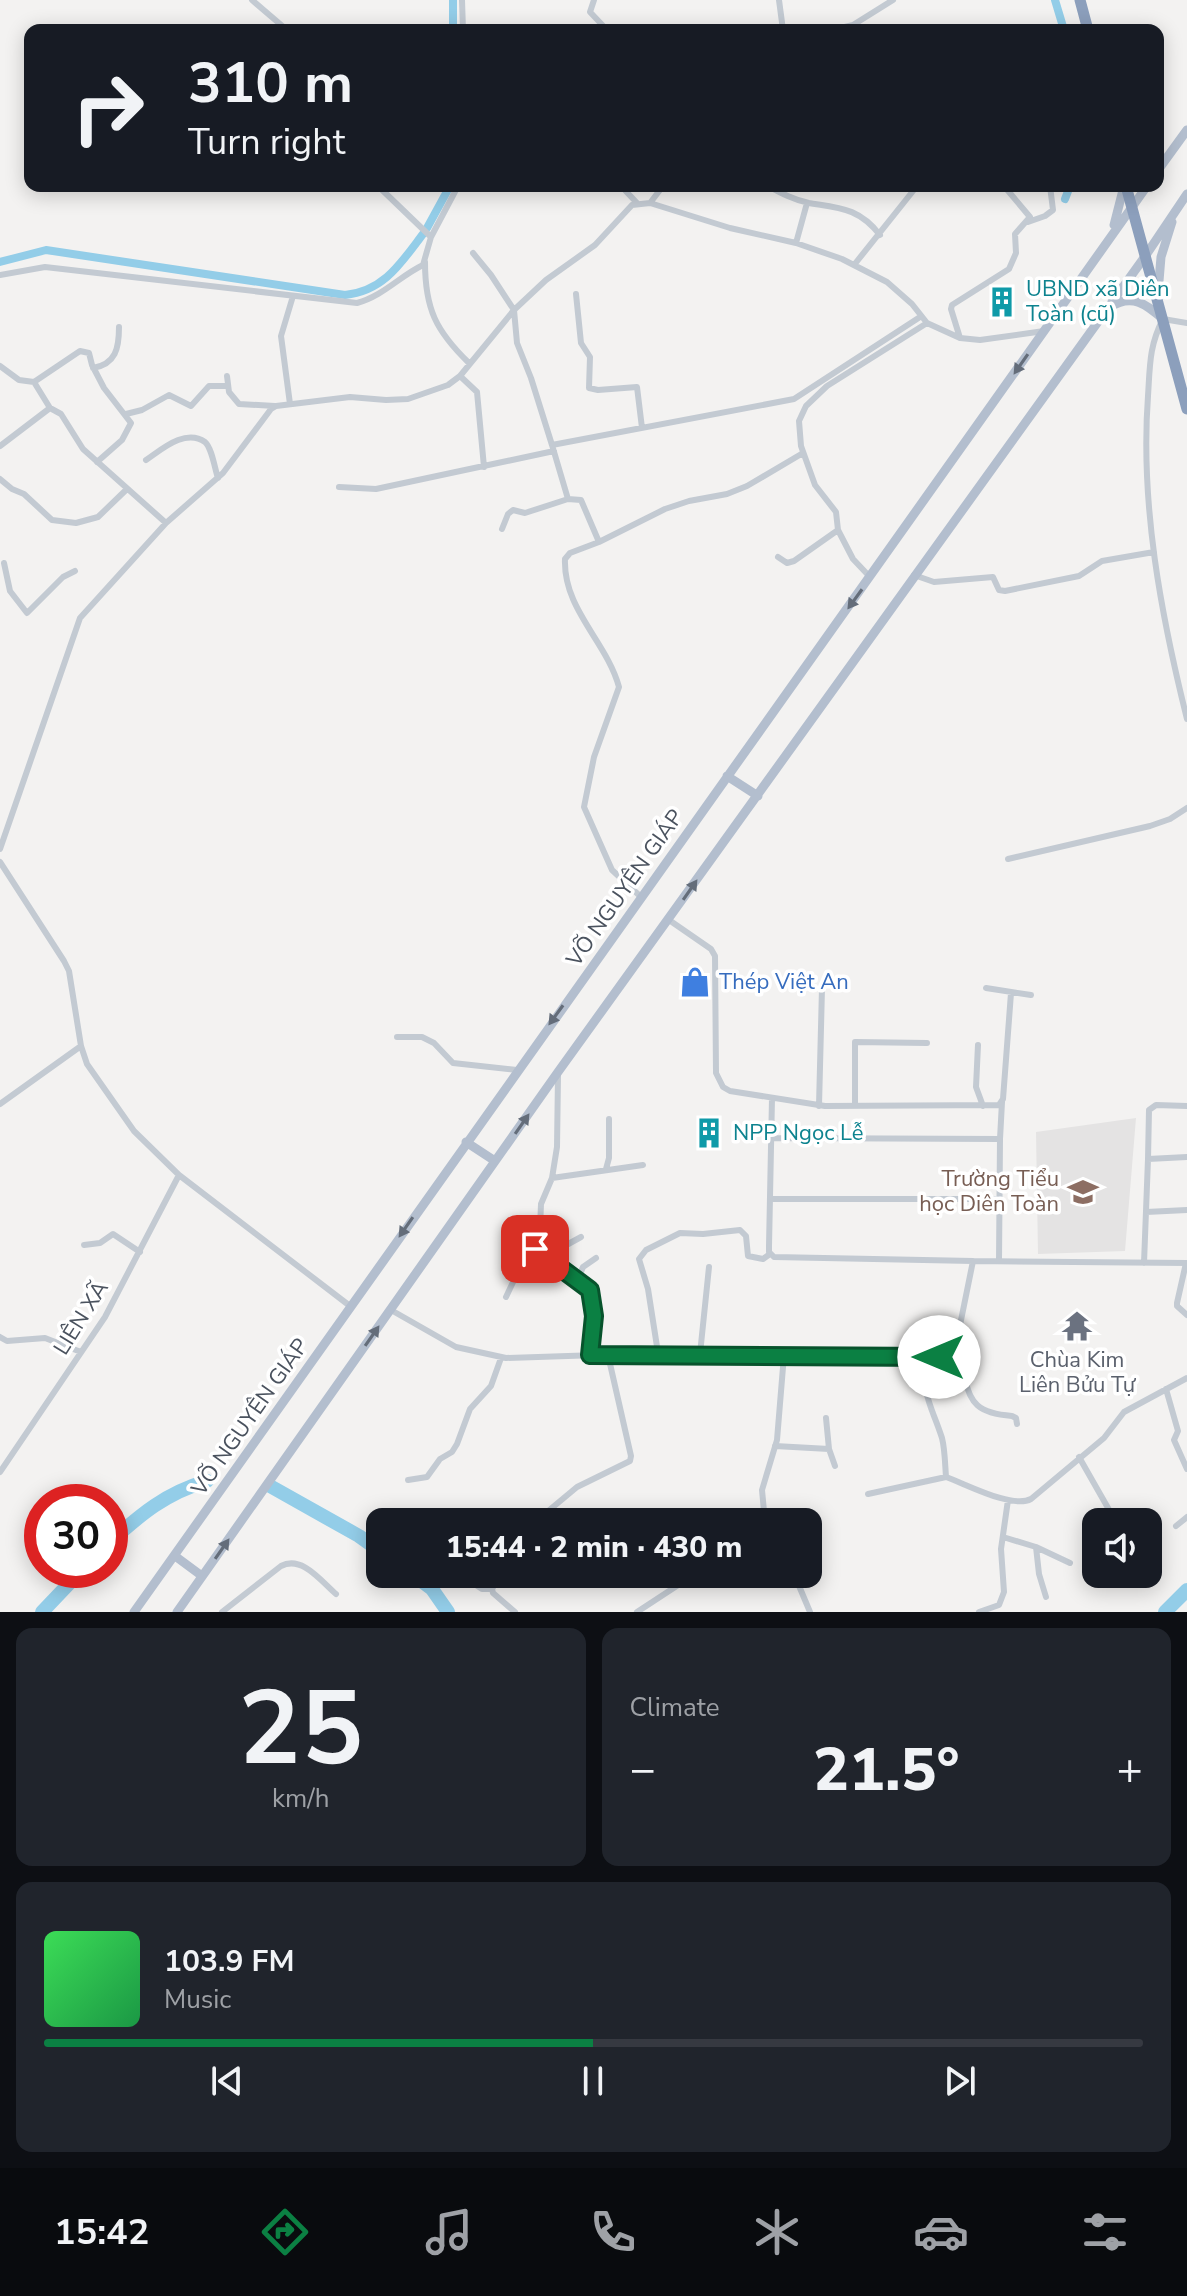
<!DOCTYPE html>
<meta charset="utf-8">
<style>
body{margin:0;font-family:"Nunito Sans",sans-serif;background:#20242c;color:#f1f3f6;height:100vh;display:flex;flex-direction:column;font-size:30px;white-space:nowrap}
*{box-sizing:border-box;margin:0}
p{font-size:26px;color:#9ea1a6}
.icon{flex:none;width:44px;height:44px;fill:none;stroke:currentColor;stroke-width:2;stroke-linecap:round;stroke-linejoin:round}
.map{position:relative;height:1612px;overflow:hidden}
.panel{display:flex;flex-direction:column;gap:16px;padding:16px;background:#0d0f14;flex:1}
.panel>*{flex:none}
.guide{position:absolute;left:24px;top:24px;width:1140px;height:168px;border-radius:16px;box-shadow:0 4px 20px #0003;background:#171b24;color:#f1f3f6;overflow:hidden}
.buttons{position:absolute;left:1082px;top:1508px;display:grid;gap:16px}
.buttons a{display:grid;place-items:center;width:80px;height:80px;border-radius:16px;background:#171b24;box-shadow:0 4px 20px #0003;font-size:40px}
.speed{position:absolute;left:24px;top:1484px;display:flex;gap:16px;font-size:40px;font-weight:700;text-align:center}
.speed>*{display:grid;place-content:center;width:104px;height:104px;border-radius:50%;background:#171b24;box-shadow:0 4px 20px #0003;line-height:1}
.speed .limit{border:12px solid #d22;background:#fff;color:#111}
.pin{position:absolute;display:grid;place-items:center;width:68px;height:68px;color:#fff;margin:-34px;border-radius:16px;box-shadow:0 4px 12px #0006}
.me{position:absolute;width:88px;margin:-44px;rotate:270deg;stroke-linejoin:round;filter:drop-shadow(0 0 6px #0008)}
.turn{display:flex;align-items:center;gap:28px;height:168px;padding:0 32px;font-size:36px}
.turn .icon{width:104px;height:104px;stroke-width:2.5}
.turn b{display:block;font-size:56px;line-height:68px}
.big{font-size:60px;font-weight:800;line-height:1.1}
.panel .widget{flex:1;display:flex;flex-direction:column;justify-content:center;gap:12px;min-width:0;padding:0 28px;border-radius:16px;background:#20242c}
.panel .dial{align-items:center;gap:0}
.dial b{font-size:104px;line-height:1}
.song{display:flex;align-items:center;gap:24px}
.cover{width:96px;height:96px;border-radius:12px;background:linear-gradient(135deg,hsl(130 70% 55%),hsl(140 70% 35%))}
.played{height:8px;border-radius:4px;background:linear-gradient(90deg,#0b8043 50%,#363941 50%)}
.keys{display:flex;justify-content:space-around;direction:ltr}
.heat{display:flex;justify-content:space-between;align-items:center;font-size:44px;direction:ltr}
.panel .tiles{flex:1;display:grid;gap:16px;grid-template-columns:1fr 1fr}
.widget:last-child{grid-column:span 2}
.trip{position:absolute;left:366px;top:1508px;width:456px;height:80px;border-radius:16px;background:#171b24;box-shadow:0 4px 20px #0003;font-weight:800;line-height:80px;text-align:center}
.dock{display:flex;height:128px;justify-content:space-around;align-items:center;background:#090b0e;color:#9ea1a6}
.dock .icon{width:56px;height:56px}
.dock .on{color:#0b8043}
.dock b{font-size:36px;color:#f1f3f6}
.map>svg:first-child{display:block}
.education{fill:#e4e3e3}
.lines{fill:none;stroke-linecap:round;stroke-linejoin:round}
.canal{stroke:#93cde8;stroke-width:8}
.river{stroke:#93cde8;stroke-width:14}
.street{stroke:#c3cad2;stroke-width:6}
.primary{stroke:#b3bece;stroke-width:9}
.highway{stroke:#8c9fbc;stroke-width:11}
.oneway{fill:#646d7a}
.route-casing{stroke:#07532c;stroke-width:20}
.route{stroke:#0b8043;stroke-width:14}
.labels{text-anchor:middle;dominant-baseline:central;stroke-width:7;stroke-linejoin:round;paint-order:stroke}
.culture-label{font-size:22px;fill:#0d838f;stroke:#fff;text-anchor:start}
.street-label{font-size:22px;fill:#4a525e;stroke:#fff}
.shop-label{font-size:22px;fill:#366cbe;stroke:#fff;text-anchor:start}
.education-label{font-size:22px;fill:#785e54;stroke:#fff;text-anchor:end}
.worship-label{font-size:22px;fill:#5b616d;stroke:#fff}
</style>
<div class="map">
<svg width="1187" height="1612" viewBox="0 0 1187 1612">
<rect width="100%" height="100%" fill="#f3f2f1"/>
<path class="education" d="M1136,1118l-11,133 -87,3 -2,-122z"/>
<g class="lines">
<path class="canal" d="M453,0v30
M1055,0l9,30
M1065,199l5,-13
M427,228l23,-42
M0,262l46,-12 299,45c39,-4 56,-32 78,-61"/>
<path class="river" d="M270,1486l89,50 21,15
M110,1542c31,-28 56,-49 97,-61
M412,1574l20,15 16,23
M42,1612l40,-42
M1165,1612l22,-22"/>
<path class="street" d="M252,0l35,30
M462,0l1,30
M594,0l-4,12 17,18
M779,0l4,30
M832,30l21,-5 40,-25
M378,186l53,51
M621,186l16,17
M768,186c13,7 26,14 41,17 31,5 50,5 71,32
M650,203l13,-17
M1028,222l17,-6 8,-6 -3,-24
M796,243l11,-40
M473,253l18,22 23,35 3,33 14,35 21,67 242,-46 126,-82
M425,262c0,47 11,69 44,101
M854,265l63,-79
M0,275l45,-8 312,36c26,-7 43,-27 66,-38l8,-28 27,-51
M576,294l5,49 9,14 -1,31 9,2 39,-3 5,41
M1187,323l-24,-4c-14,27 -13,47 -15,77 -8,108 13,219 39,323
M960,338l-9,-29 1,-4 57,-36 7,-16 -1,-19 15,-17 -26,-31
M0,366l19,14 15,2 46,-31 9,2 3,12 12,23 27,35 -9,17 -25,22
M93,368c23,-4 26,-20 26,-41
M227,376l2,16 10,12 36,2
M460,376l17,16 7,75
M34,382l16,26 11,6 22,35 83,74
M290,404l-9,-68 12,-40
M126,414l16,-4 27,-15 22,11 18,-20h19
M552,445l16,54 13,1 18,42 66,-33 24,-8 38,-7 20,-8 56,-33
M0,446l50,-38
M146,460c15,-10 39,-32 59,-18 7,6 10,28 13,36
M0,479l12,10 12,5 28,26 24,3 22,-6 29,-28
M339,487l37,2 178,-38
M502,529l6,-15 5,-4 12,3 43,-14
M599,542l-29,11 -5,6c-2,50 42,83 54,128l-25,70 -10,50 28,63 29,27
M778,557l9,6 7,-2 44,-31
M4,563l6,28 17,22 36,-36 12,-6
M914,575l20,7 59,-5 6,13 6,1 74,-15 23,-15 52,-9
M870,577l-17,-18 -15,-29 -2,-18 -21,-27 -14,-39 -2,-25 7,-15 21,-20 100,-63
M0,849l80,-231 86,-95 57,-50 48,-64 5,-3 74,-9 36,3 22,-1 40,-14 12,-9 54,-66 32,-30 49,-35 37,-40 18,-2 80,25 66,15 46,16 45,23 25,22 15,19 33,15 20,2 64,-9
M1008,859l142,-33 20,-7 17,-11
M0,862l64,99 5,10 12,75 6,18 47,67 45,44 171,131
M669,920l42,29 4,7 1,117 7,14 7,4 95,15 174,-1 4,-6 8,-106
M986,988l45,7
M397,1037h25l12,6 19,20 64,7
M978,1045l-2,42 7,19
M558,1076l-1,71 -5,31 -11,26 -1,25 -6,18 2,5 54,38 4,26 -4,39
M772,1098l-3,148v6l5,5 199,4
M0,1104l81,-58
M819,1106l3,-118
M855,1106v-64l72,1
M772,1138l228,1 -1,122
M1000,1139l2,-37
M1148,1159l1,-49 7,-5 31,1
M606,1169l3,-11v-39
M552,1178l91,-13
M770,1199h229
M1146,1212l41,-2
M84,1245l16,-2 13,-9 27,18
M548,1261l4,-8 29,-16
M1144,1263l4,-104 39,-2
M1186,1263l-9,40v3l10,9
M578,1279l5,-12 13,-9
M506,1297l18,-38 11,-10
M391,1310l65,37 50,11 152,-5 281,4 12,-7 6,-10 16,-79 214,2
M0,1337l7,4 38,-3 36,14
M658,1353l-10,-64 -9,-30 7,-9 34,-17 23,1 37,-4 6,6 2,20 15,3 7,-5
M949,1353c29,29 5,59 63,63l4,2 1,6
M700,1354l9,-87
M927,1358c-6,38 4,46 15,80 3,12 3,26 4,39 20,7 66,32 85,22l73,-61 20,-26 63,-34
M1166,1389l12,42 -4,9 13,29
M826,1418l3,31
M775,1446l54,3 6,17
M1079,1457l37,65
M0,1472l105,-155 74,-142
M408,1480l19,-3 13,-18 12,-7 5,-8 13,-35 21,-23 10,-28
M868,1494l78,-17
M535,1522l42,-35 53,-26 1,-5 -23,-101
M765,1522l-3,-32 15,-50 7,-85
M1176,1526l11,-9
M1003,1537l33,10 34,16
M1091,1538l5,-3
M1036,1547l3,27 7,23
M459,1574l23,15h10
M501,1574l-9,15 1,4 22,19
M794,1574l16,38
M222,1612l59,-46c21,-11 40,15 55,28
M637,1612l58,-38
M979,1612l20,-7 5,-13 -3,-43 7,-49"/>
<path class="primary" d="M1158,170l29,-40
M1114,225l10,-39
M1158,293l3,-36 11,-35
M1110,307c22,-14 36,-3 53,12
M727,776l31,20
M466,1142l29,19
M175,1556l27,20
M134,1612l1013,-1426
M177,1612l381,-540 588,-817 41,-61"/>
<path class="highway" d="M1080,0l8,30
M1126,186l61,223"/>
</g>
<defs><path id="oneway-solid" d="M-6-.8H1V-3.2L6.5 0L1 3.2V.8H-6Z" transform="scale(2)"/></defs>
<g class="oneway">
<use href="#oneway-solid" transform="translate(1021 364) rotate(125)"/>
<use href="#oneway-solid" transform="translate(855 599) rotate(126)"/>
<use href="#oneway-solid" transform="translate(690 890) rotate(-55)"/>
<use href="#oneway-solid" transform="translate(556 1015) rotate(126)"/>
<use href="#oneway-solid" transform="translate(522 1124) rotate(-55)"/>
<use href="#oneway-solid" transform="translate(406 1227) rotate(125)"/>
<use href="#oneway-solid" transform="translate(372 1336) rotate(-55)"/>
<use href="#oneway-solid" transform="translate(222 1549) rotate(-55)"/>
</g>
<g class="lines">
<g class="route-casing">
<path id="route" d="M535,1249l55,41 4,26 -4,39 349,2"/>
</g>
<use href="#route" class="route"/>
</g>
<defs>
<g id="building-bare" transform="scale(2.4)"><path d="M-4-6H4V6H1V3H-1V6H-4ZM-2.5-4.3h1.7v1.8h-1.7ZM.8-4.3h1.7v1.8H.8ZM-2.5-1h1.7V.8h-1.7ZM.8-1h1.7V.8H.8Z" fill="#0f9aa8" stroke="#fff" stroke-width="2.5" paint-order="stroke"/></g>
<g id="shop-bare" transform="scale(2.4)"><path d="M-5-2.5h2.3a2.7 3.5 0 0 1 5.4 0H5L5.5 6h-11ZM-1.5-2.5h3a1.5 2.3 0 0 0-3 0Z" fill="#3f7fe0" stroke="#fff" stroke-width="2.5" paint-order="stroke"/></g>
<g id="school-bare" transform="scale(2.4)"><path d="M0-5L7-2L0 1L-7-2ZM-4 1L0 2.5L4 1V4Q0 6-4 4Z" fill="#8d6e63" stroke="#fff" stroke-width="2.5" paint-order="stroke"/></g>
<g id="temple-bare" transform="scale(2.4)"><path d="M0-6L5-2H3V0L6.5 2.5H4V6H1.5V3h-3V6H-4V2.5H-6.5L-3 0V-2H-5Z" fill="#6b7280" stroke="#fff" stroke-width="2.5" paint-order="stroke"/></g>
</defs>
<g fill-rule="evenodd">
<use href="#building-bare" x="1002" y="302"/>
<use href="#shop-bare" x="695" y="982"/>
<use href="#building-bare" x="709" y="1133"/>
<use href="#school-bare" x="1083" y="1192"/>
<use href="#temple-bare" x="1077" y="1326"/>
</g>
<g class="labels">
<g class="culture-label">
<text x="1026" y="289">UBND xã Diên<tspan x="1026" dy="25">Toàn (cũ)</tspan></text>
<text x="733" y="1133">NPP Ngọc Lễ</text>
</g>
<g class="street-label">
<text transform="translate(625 888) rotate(-55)">VÕ NGUYÊN GIÁP</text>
<text transform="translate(81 1318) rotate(-58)">LIÊN XÃ</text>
<text transform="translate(250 1417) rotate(-55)">VÕ NGUYÊN GIÁP</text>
</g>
<g class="shop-label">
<text x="719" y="982">Thép Việt An</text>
</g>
<g class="education-label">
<text x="1059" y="1179">Trường Tiểu<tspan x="1059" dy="25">học Diên Toàn</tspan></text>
</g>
<g class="worship-label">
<text x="1077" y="1360">Chùa Kim<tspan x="1077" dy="25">Liên Bửu Tự</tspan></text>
</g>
</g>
</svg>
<div class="buttons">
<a><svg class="icon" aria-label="sound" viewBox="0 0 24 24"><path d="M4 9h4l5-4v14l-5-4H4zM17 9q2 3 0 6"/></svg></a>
</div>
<div class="speed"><div class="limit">30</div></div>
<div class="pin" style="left:535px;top:1249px;background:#d93025"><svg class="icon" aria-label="arrive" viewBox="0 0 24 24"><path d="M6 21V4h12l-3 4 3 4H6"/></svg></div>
<svg class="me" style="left:939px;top:1357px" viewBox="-20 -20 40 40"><circle r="19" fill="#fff"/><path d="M0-13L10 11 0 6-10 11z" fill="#0b8043"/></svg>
<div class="trip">15:44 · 2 min · 430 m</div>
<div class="guide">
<div class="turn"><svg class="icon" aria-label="right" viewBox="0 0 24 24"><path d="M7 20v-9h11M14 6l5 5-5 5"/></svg><div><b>310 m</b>Turn right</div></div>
</div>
</div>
<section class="panel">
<div class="tiles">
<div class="widget dial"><b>25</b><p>km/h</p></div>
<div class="widget"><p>Climate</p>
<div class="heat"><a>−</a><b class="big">21.5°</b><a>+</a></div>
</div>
<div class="widget">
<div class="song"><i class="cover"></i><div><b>103.9 FM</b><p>Music</p></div></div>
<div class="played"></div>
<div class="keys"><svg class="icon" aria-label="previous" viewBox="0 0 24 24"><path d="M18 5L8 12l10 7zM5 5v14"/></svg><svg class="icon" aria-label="pause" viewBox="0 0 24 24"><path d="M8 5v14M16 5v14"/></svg><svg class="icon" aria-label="next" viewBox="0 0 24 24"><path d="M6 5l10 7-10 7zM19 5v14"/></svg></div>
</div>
</div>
</section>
<nav class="dock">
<b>15:42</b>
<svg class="icon on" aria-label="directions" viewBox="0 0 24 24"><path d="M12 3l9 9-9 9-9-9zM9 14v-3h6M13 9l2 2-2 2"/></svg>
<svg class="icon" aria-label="music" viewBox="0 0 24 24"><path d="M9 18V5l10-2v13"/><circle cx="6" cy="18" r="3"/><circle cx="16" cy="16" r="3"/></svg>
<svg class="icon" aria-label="phone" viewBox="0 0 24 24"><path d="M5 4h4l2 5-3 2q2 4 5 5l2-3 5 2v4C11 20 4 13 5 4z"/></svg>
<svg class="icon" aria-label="climate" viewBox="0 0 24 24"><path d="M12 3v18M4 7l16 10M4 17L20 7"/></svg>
<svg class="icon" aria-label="car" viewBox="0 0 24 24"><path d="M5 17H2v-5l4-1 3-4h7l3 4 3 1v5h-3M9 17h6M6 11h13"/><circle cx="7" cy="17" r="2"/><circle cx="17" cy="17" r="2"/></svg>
<svg class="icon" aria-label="filters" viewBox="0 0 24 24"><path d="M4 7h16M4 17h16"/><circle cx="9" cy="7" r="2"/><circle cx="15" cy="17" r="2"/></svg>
</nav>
